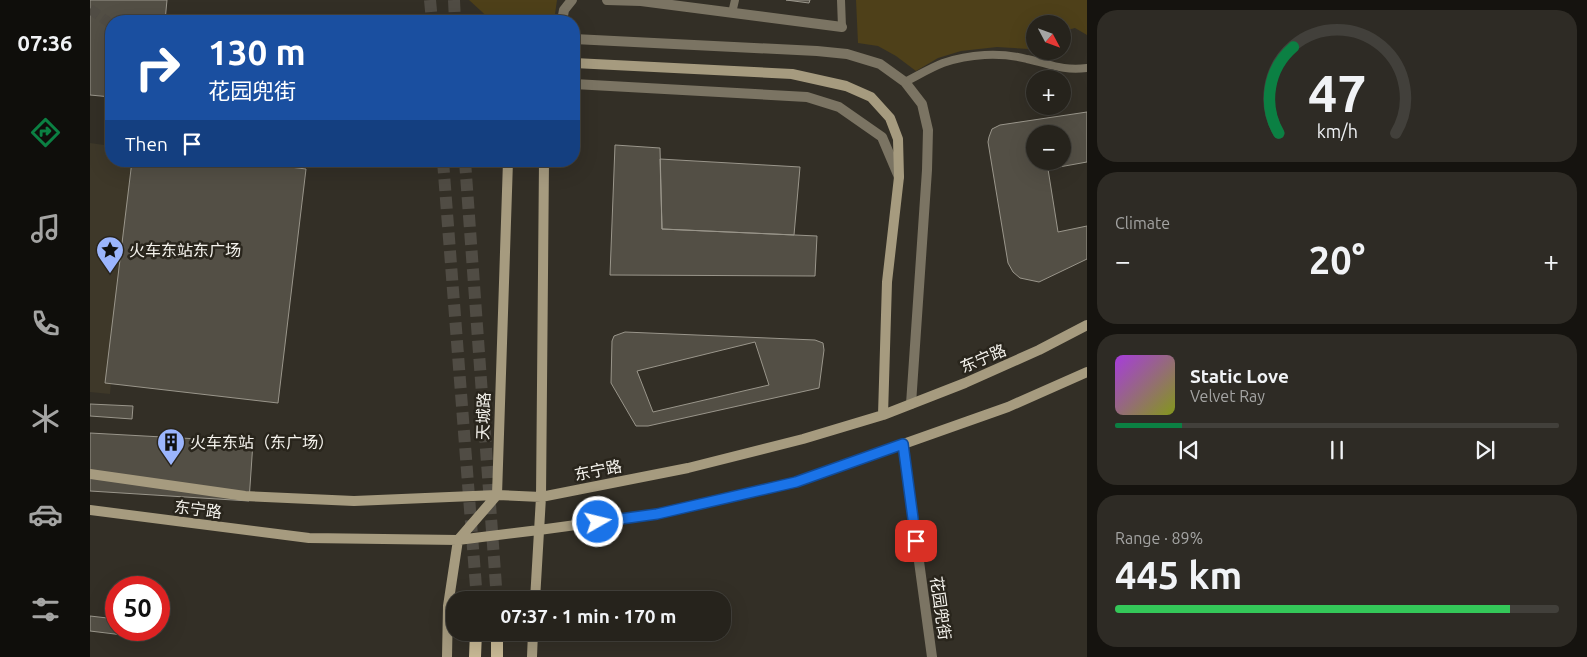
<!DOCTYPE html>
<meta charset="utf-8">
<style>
body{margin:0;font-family:Ubuntu,"Noto Sans SC",sans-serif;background:#2e2b25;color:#f1f3f6;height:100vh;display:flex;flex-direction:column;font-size:19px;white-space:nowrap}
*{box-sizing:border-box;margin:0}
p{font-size:16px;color:#a4a4a3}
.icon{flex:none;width:28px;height:28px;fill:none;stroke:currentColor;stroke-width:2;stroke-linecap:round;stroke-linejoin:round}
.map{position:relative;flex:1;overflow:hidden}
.sheet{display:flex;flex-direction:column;gap:10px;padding:10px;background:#15130f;width:500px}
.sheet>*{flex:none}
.guide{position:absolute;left:15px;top:15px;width:475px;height:152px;border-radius:20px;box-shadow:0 5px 20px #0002,0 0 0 1px #42403b;background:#1a4fa0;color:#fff;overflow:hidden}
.needle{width:32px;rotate:131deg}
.buttons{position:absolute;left:936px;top:15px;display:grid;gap:10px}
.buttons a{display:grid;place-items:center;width:45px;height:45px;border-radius:50%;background:#26231c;box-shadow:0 5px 20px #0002,0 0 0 1px #42403b;font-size:25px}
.speed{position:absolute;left:15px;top:576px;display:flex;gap:10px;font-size:25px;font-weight:700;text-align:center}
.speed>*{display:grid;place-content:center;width:65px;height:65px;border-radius:50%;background:#26231c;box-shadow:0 5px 20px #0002,0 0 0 1px #42403b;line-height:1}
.speed .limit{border:8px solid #d22;background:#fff;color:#111}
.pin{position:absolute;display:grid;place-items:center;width:42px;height:42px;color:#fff;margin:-21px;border-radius:10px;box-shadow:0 2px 8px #0006}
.me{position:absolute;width:55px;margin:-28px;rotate:82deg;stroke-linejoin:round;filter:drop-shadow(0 0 4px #0008)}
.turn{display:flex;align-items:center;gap:18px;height:105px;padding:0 20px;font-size:22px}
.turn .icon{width:65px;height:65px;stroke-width:2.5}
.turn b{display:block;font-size:35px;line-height:42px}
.then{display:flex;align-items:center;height:48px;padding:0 20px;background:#0003;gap:10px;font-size:19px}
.big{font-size:38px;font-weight:700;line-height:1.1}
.sheet .widget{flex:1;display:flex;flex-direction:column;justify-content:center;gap:8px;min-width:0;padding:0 18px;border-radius:20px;background:#2e2b25}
.sheet .dial{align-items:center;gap:0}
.dial svg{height:130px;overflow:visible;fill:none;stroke:#42403b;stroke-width:7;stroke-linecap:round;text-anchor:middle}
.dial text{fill:#f1f3f6;stroke:none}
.song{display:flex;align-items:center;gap:15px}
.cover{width:60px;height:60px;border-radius:8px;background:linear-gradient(135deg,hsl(280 70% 55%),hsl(70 70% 35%))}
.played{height:5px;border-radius:2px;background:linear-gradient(90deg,#0b8043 15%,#42403b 15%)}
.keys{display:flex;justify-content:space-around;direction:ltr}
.heat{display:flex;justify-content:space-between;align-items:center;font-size:28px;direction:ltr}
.charge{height:8px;border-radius:4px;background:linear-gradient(90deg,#34c759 89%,#42403b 0)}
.trip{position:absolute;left:356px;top:591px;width:285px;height:50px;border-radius:20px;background:#26231c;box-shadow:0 5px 20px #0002,0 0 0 1px #42403b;font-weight:700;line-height:50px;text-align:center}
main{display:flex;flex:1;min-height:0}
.menu{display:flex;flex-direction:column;width:90px;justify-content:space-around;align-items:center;background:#0f0e0b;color:#a4a4a3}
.menu .icon{width:35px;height:35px}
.menu .current{color:#0b8043}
.menu b{font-size:22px;color:#f1f3f6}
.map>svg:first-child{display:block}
.built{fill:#3e3829}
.green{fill:#4e4019}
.building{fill:#534f45;stroke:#9a968b;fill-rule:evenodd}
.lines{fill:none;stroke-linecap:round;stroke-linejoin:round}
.secondary-tunnel{stroke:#504c44;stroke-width:10;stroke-dasharray:10 5;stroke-linecap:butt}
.primary-tunnel{stroke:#504c44;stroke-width:12;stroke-dasharray:12 6;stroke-linecap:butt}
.service{stroke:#7b7463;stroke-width:8}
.minor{stroke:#7b7463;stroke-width:10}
.secondary{stroke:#a69b7f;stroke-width:10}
.primary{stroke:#c8b995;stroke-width:12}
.route-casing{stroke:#114b97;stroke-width:12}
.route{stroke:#1a73e8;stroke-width:9}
.labels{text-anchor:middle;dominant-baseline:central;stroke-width:5;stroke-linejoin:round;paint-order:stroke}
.poi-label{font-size:16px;fill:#f5f3ed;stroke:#29251c;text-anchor:start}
.street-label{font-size:16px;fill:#f5f3ed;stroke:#29251c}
</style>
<main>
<nav class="menu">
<b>07:36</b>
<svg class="icon current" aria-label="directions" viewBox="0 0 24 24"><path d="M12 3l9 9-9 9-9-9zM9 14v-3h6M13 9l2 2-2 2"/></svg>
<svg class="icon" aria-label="music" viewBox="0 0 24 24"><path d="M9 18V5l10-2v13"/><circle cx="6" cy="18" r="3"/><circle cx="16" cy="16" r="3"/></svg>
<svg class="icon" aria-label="phone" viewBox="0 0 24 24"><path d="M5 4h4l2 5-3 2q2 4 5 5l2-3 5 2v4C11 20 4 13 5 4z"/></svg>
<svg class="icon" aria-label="climate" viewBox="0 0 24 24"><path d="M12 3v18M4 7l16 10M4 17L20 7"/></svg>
<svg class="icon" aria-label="car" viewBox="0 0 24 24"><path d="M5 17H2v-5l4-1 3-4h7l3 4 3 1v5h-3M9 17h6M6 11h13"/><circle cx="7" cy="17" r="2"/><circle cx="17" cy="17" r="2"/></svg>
<svg class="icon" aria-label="filters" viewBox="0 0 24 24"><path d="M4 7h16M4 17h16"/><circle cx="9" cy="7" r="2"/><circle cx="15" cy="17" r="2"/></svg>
</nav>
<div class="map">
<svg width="997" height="657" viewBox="0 0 997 657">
<rect width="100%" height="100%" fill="#332f26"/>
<path class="built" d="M0,143l21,3v15h21l-22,233 -20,-2z"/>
<path class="green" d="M379,0h88l-3,21h-62z
M766,0h231v35l-12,-7 -12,3 -1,-7h-27v27h11l-6,5 -11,-7 -32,-2 -36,4 -23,7 -22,13 -20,-15 -18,-10 -20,-3z"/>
<path class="building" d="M0,0h77l-2,21h-54v76l-21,-2z
M696,0h24l-1,3z
M997,112v50l-39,7 10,63 29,-6v33l-48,23 -19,-4 -7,-6 -5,-9 -20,-121 1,-5 3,-8 8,-4zM945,134h27v27h-27z
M525,145l45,3 2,81 155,7 -2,40 -205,-1z
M570,159l140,8 -6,68 -132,-6z
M42,161h110l64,8 -28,234 -173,-20z
M535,332l190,8 8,3 1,7 -5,38 -171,38h-12l-25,-43 1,-42 2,-5z
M665,342l14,43 -116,27 -16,-41z
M0,404l43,2 -1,13 -42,-3z
M0,433l163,9 -4,59 -159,-10z
M0,616l26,3v11h8l-1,5 -33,-4z"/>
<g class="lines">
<path class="secondary-tunnel" d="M0,9l21,15"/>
<path class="primary-tunnel" d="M340,0l2,21
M364,0l1,21
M353,161l34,439
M375,161l32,439"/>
<path class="service" d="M751,0l1,27
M642,13l3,-13
M815,82c12,-6 25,-14 38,-19 26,-9 57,-11 84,-4 23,5 35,12 60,9"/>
<path class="minor" d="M517,0l34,1 201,26
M472,21l2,-11 8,-10
M484,39l243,12 30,3 33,10 25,18 17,22 6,26 -1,40 -16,234
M484,84l233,13 32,10 43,30 17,40
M813,444l29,213"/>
<path class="secondary" d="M484,63l218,11 54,12 25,11 19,21 8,21 1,38 -12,105 -4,133
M0,474l155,22 109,5 143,-6 44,2 147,-29 115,-29 80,-24 82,-32 74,-33 48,-25
M0,510l219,28 149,2 81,-10 118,-16 139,-32 212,-75 79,-35
M445,600l6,-103 3,-336
M357,657l1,-51 10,-66 39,-45 11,-334
M442,657l1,-25"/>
<path class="primary" d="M385,657l1,-25
M407,657v-25"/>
</g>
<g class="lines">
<g class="route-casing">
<path id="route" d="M508,522l59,-8 139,-32 107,-38 13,97"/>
</g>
<use href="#route" class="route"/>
</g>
<defs>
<g id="sight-pin" transform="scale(1.4375)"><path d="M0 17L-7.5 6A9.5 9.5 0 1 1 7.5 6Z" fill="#9bb5fd" stroke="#29251c"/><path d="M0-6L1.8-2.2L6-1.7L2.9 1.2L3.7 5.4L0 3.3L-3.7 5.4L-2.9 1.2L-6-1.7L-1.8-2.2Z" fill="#111"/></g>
<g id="building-pin" transform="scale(1.4375)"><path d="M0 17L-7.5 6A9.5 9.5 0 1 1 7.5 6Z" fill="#9bb5fd" stroke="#29251c"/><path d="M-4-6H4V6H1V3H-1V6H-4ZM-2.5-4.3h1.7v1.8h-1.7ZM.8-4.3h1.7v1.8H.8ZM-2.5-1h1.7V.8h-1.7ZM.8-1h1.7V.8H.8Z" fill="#111"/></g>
</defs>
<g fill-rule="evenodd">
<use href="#sight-pin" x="20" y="250"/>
<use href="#building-pin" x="81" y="442"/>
</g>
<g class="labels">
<g class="poi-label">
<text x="39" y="250">火车东站东广场</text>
<text x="100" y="442">火车东站（东广场）</text>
</g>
<g class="street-label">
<text transform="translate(893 358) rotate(-23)">东宁路</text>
<text transform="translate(393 416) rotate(-88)">天城路</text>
<text transform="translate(508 470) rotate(-11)">东宁路</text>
<text transform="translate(108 509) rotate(7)">东宁路</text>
<text transform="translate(851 608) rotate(82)">花园兜街</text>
</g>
</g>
</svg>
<div class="buttons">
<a><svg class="needle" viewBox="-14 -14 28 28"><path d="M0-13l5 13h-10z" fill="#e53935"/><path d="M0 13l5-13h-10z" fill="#a4a4a3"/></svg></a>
<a>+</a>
<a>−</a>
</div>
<div class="speed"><div class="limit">50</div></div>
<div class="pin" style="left:826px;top:541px;background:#d93025"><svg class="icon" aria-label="arrive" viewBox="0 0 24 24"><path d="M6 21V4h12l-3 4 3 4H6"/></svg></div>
<svg class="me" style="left:508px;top:522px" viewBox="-20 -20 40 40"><circle r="17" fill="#1a73e8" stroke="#fff" stroke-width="3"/><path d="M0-11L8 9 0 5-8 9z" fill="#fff"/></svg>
<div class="trip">07:37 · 1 min · 170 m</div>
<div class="guide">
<div class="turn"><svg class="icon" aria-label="right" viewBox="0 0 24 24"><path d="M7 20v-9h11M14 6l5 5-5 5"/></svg><div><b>130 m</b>花园兜街</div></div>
<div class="then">Then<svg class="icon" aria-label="arrive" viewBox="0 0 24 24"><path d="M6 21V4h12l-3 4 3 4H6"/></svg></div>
</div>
</div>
<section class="sheet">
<div class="widget dial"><svg viewBox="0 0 100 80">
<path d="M14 69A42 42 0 1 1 86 69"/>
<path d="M14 69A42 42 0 0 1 23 16" stroke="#0b8043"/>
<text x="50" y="56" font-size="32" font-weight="700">47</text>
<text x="50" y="72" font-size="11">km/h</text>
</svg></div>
<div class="widget"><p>Climate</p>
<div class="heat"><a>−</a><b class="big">20°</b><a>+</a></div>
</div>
<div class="widget">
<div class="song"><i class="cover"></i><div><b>Static Love</b><p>Velvet Ray</p></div></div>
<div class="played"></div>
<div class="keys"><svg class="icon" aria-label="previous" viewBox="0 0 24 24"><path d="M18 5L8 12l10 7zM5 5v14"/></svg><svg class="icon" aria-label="pause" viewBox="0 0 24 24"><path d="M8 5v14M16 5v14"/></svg><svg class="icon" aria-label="next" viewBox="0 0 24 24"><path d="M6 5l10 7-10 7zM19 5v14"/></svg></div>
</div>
<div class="widget"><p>Range · 89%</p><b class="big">445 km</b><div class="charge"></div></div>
</section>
</main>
